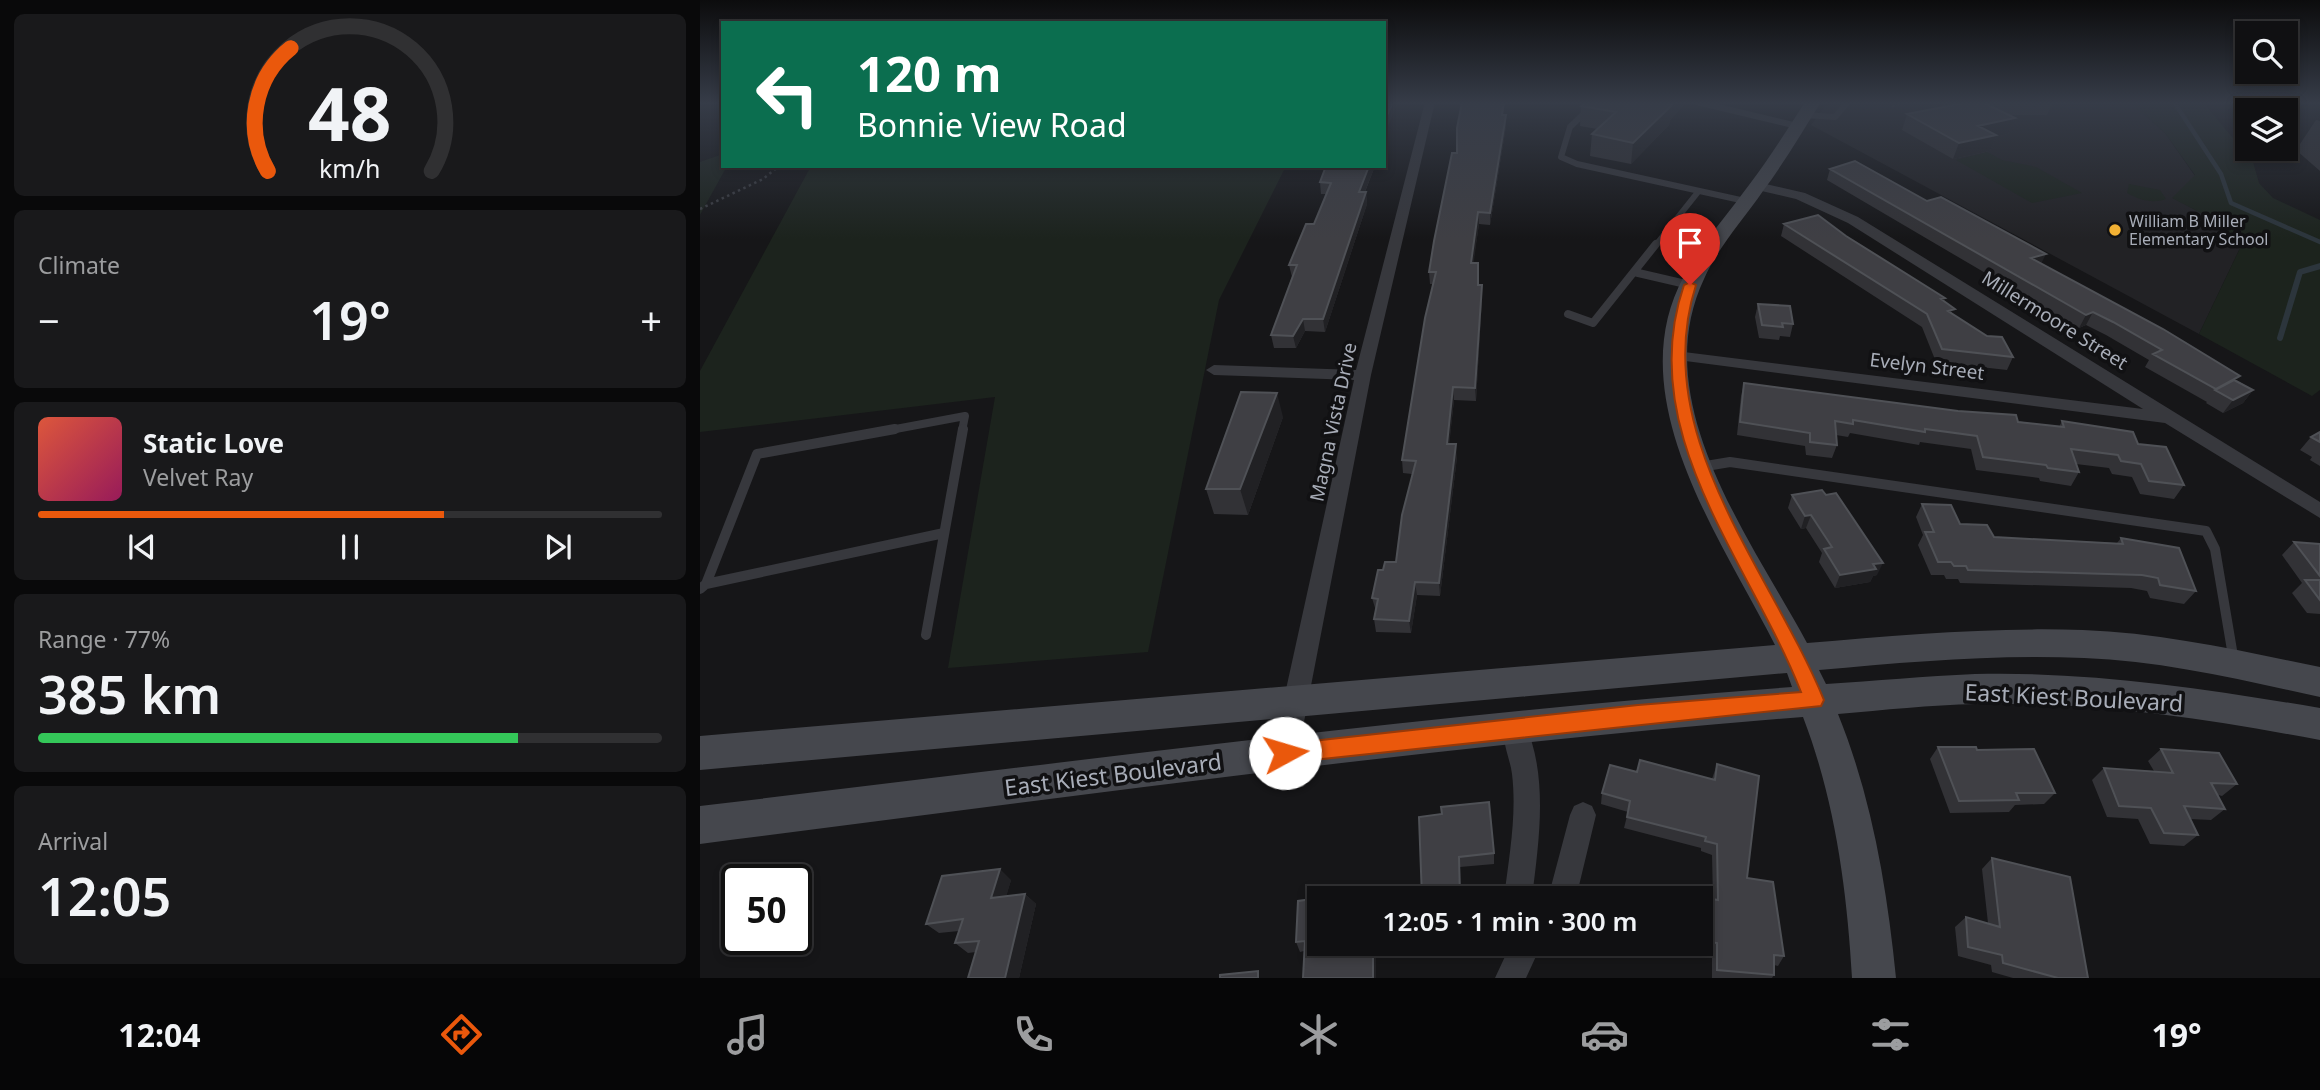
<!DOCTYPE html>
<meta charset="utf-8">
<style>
body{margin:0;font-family:"Noto Sans",sans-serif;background:#19191b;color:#f1f3f6;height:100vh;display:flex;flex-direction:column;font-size:26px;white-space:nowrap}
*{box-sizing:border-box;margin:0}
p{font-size:23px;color:#9c9d9f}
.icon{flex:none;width:38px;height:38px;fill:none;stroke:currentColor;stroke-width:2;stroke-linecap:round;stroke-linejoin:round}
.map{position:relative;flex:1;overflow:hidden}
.sheet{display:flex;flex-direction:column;gap:14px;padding:14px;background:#09090a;width:700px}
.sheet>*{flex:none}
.guide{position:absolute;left:21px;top:21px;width:665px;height:147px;border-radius:0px;box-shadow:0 4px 10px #0003,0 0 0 2px #303032;background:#0b6e4f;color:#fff;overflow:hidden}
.tools{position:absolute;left:1535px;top:21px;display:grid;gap:14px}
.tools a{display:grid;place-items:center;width:63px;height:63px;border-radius:0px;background:#101012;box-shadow:0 4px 10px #0003,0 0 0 2px #303032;font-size:35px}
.speed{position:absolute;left:21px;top:864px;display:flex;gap:14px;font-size:35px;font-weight:700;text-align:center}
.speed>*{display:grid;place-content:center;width:91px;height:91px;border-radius:50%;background:#101012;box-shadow:0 4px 10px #0003,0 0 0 2px #303032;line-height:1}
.speed .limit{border:4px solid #111;border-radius:10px;background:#fff;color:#111}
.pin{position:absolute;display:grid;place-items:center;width:60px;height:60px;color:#fff;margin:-72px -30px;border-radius:50% 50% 50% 0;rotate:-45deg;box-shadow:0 0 7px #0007}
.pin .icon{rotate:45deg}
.me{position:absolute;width:77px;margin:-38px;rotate:84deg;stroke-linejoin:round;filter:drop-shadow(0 0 5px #0008)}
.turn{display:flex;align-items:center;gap:24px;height:147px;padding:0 21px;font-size:32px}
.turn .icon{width:91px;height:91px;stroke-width:2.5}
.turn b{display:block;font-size:49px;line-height:60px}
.big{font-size:52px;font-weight:600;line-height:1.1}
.sheet .tile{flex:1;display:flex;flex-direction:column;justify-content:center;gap:10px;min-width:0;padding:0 24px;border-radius:10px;background:#19191b}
.sheet .dial{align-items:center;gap:0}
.dial svg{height:182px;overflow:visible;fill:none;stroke:#303032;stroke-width:7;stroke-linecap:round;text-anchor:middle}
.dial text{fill:#f1f3f6;stroke:none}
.song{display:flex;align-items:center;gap:21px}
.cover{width:84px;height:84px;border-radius:10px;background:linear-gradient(135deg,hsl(10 70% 55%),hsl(330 70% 35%))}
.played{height:7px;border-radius:4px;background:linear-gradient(90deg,#ea580c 65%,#303032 65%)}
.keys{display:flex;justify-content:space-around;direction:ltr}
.heat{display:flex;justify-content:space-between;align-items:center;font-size:38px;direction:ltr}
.charge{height:10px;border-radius:5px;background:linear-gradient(90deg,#34c759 77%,#303032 0)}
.trip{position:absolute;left:607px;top:886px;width:406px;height:70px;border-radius:0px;background:#101012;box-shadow:0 4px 10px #0003,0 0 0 2px #303032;font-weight:600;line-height:70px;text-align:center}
.tab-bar{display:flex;height:112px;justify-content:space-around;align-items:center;background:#060607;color:#9c9d9f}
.tab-bar .icon{width:49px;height:49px}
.tab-bar .active{color:#ea580c}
.tab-bar b{font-size:32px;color:#f1f3f6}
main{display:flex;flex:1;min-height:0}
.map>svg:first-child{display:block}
.built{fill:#222225}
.green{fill:#1c231d}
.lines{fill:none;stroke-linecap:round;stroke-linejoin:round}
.stream-far1{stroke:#2c353c;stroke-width:4.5}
.stream{stroke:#2c353c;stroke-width:6}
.path{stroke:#3d3f44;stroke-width:2.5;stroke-dasharray:2.5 3.5;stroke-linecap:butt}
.lane-far2{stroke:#37383d;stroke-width:6}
.lane-far1{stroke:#37383d;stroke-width:8}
.lane{stroke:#37383d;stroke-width:10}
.street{fill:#37383d;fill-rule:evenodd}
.secondary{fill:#45474d;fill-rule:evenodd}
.wall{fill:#323236}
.shaded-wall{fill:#212124}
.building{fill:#3f3f44;stroke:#4f5156;stroke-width:2}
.route{fill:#ea580c;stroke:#983908;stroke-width:2}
.poi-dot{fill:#f2b134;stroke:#111113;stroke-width:2.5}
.labels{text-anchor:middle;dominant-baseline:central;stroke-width:7;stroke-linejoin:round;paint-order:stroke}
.far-poi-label{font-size:16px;fill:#a8adb8;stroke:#111113;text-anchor:start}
.street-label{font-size:19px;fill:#a8adb8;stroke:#111113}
.near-street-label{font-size:23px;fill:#a8adb8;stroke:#111113}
</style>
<main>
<section class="sheet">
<div class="tile dial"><svg viewBox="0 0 100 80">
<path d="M14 69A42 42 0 1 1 86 69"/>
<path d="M14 69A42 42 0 0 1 24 15" stroke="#ea580c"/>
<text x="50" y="56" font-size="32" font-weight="700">48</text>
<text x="50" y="72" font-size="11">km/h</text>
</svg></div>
<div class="tile"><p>Climate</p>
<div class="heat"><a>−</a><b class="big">19°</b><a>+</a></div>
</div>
<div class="tile">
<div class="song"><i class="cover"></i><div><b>Static Love</b><p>Velvet Ray</p></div></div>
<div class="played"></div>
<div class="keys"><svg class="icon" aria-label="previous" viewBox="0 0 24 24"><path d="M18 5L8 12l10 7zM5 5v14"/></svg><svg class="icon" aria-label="pause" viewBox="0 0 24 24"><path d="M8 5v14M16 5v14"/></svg><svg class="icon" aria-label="next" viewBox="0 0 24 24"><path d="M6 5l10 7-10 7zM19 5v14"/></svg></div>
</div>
<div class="tile"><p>Range · 77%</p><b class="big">385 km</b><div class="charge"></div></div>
<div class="tile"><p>Arrival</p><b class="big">12:05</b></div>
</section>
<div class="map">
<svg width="1620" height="978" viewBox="0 0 1620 978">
<rect width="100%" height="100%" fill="#161618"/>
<path class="built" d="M1128,102h302l35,31 30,43 -22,22 34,18 35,28 -43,90 -388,-209z"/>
<path class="green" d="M1430,102h77l-1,4 47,56 6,21 14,15 47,22v170l-8,6 -113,-62 43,-90 -35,-28 -35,-18 23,-23 -30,-42z
M1287,152l15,8 34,7 46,26 -50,10 -76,-43z
M23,154v12h4l-27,49v-53z
M111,166h475l-67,134 -71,352 -200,16 47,-271 -295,35v-61z
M1429,184l31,6 6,9c-14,5 -26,1 -39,-6z"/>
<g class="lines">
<path class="stream-far1" d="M1474,102l47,72 10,29 89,39"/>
<path class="stream" d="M1580,338l20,-66 20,-6"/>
<path class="path" d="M1192,106l7,-1
M0,209l63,-30 16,-13"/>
<path class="lane-far2" d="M896,102l-26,25 -9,30 16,7 168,37
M997,102l100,24
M1105,115l30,2 13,-15
M955,246l43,-54"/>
<path class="lane-far1" d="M934,272l56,13
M868,314l25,9 63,-79
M185,431l80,-15 -3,15"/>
<path class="lane" d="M1000,467l30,-5 476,69 9,18 19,113
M6,584l238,-51
M0,589l6,-5 51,-130 138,-25
M226,635l37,-206"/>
<path class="street" d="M725,102h10l-64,273 -73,378 -4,8 -9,4 -9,-4 -4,-8 82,-373 -140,-5 -8,-5 8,-5 142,5z
M1057,182l48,11 53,24 462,285v16l-155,-95 -495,-64v-6l6,-2 467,58 -295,-186 -52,-24 -43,-10v-6z
M815,718l9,3c25,55 15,119 8,177h-28c5,-41 13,-83 8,-124 -2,-17 -13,-37 -6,-53z
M883,802l9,4 4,9 -20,83h-28l22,-83 4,-9z
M807,943h30l1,9 -12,26h-31l13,-28z"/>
<path class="secondary" d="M1105,102h16c-19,30 -37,61 -58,89 -20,29 -45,56 -59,88 -58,123 47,260 103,364 92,-8 184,-16 276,-13 80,3 159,21 237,37v30c-78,-17 -156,-36 -236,-39 -88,-4 -177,4 -265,12l7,14c49,-3 99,-8 149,-10 115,-3 232,15 345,34v32c-113,-21 -229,-39 -344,-36 -46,1 -92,6 -138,10 34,84 49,174 58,264h-44c-5,-88 -17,-178 -49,-261 -369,29 -736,80 -1103,127v-38c364,-43 727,-92 1092,-119l-5,-14 -1087,97v-34l1075,-91c-53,-105 -157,-248 -91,-369 18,-33 43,-61 65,-91 20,-26 38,-55 56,-83z"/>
</g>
<path class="wall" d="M885,102h101v1l-16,17 -1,5 -38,39 -41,-8 2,-22 5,-5 -17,-3 1,-20z
M1239,102h114l-6,13h-39l7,3 -7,16 -12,3 -6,14 -37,8 -51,-29 5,-16 36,-7z
M803,115h3v11l-16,99 -11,-1 -6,39 6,22h3v13l-6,103 -22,-1 -5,44 8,13 -17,139 -23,-1 -6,38 -35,-1 -2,-13 2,-8 -4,-13 11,-28 13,-8 16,-88 -9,-1 -1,-13 31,-176h-3l-1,-12 28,-119z
M1616,120l4,1v50l-24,-21z
M626,166h49l-10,26h1l1,12 -42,128 -20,-1 -9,17h-22l-3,-13 21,-58 -3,-12 25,-41 13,-30h-6l-1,-12z
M1130,169l211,94 212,127 -10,13 -20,10 -17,-10 1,-1 -62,-35 4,-7 -43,-25 -20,-10 -7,3 -252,-148z
M1084,224l62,12 98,65 9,13 60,43 -6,13 -71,-8 -14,-35 -141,-91z
M1058,304l35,20 -3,13 -10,-1 -1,4 -20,-2 -4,-21z
M1044,383l315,44 3,-6 76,23 46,41 -10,14 -34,-5 -8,-17 -20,-3 -3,-6 -33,-4 3,8 -8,14 -31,-5 -1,-3 -63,-8 -5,-21 -51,-7 -1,3 -69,-12 -2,4 -12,-2 1,10 -5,13 -26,-3 -1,-9 -68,-11 4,-39z
M583,417l-35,98 -34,-1 -8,-25z
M1620,432v34l-10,-6 2,-3 -12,-7 11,-13z
M1092,495l85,80 -4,1 -3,6 -35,6 -16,-26 3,-9 -16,-25 -5,1 -13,-21z
M1222,504l38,20 34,13 123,6 4,-5 75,53 -12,13 -34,-6 -3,-7 -16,-3 -171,-5 -2,-4h-12l-2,-4h-13l-13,-30 5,-10 -7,-18z
M1594,542l26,2v70l-13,-1 -15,-20 10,-10 -20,-28z
M1238,747l39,3 78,43 -11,11 -29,1 -6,7 -59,1 -20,-54z
M1461,749l76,35 -15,12 -4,-1 7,14 -14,11 -21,-1 8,16 -14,11 -34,-2 -12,-25 -31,-2 -15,-37 12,-12 50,3 -6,-10z
M1017,764l30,114 37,78 -6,10 -4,-1v10l-2,3h-60v-26l-7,-1v-3l-30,-5h26v-45h-38l2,-7 48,8 -1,-44 -11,-4v-3l-77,-20 4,-16 -27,-8 1,-11 110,-14z
M719,817l75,36v11l-34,3 1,31h-39z
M1292,858l96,120h-75l-21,-6 -1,-7 -33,-9 -3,-29 11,-10 22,6 -6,-54z
M311,880l-5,16 19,-2 11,10 -17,74h-51l8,-26 -8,1 -13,-10 4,-12 -20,2 -13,-9z
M598,901l22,42h56v35l-72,-27 -4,1 -4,-10z"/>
<path class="shaded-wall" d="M693,102h5l-14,34v-14z
M970,102h16v1l-16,17 -1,5 -38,39 2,-21z
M806,115v11l-16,99v-12z
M1315,118l-7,16 -12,3 -6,14 -37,8 6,-16 19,-17z
M669,166h6l-15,38 -1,-12z
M666,192l1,12 -42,128 -2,-13z
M778,212l1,12 -7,51 -1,-12z
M1346,254l-6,12 -9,-8z
M782,285v13l-6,103 -1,-13z
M1393,312l-7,13 -7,3 7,-13z
M603,319l2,12 -9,17 -3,-12z
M753,387l1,13 -6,57 -1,-13z
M1553,390l-10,13 -20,10 10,-13z
M577,393l6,24 -35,98 -8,-26z
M756,444l1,13 -17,139 -1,-13z
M1111,515l-5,13 -5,1 4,-13z
M1183,563l-6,12 -4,1 -3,6 -35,6 5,-13 33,-11z
M715,582l2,13 -6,38 -2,-12z
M300,869l11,11 -8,28 -12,-10z
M325,894l11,10 -17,74h-14z
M673,943h3v35h-3z"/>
<path class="building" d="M684,102h9l-9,20z
M762,102h42l-2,13h4l-16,98 -12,-1 -7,51h7v22h4l-7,103 -22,-1 -6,57h9l-17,139 -24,-1 -6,39 -35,-2 4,-20 -6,-1 6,-28h5l2,-8h11l6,-47 14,-54 -14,-1 23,-142 11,-46h-7l5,-31 18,-88h5v-25z
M885,102h85l-2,2 4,1 -39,38 -41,-9 24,-22 -35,-6z
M1257,102h25l33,16 -37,8 18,9 -37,8 -52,-29 52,-10z
M1155,161l72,40 14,-4 105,57 -15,4 132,71 77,47 -24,13 -63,-35 9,-4 -49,-28 -20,-10 -7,3 -256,-146z
M626,166h43l-10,26h7l-43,127h-20l-10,17 -22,-1 26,-70h-8l17,-41h8l17,-41 -11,-1z
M1118,215l28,21 99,62 -4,1 14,10 -7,2 39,25 15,1 11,20 -71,-8 -15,-35 -143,-90z
M1058,304l32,2 3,18 -11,-1 1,4 -21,-2z
M1534,380l19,10 -20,10 -18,-10z
M1044,383l214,28 58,4 2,7 46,5 -2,-6 71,11 5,12 28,3 18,38 -35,-4 -8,-17 -20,-3 -3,-6 -47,-6 8,23 -31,-4 -2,-3 -63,-8 -6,-21 -52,-7v3l-72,-12v4l-18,-3 2,24 -27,-3v-9l-70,-11z
M541,392l36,1 -37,96h-34z
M1620,432v10l-9,-5z
M1122,490l4,5 10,-2 47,70 -10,1 3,5 -36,6 -16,-26 8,-2 -21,-32 -6,1 -13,-21z
M1222,504l29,1 9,19 27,1 7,12 129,7 -2,-6 58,10 17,43 -36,-6 -2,-7 -16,-3 -174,-5 -2,-4h-12l-3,-4h-13l-13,-30h9z
M1594,542l26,2v32z
M1605,580h15v20z
M1238,747h38l1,3 57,-1 21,44h-39l3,7 -60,1z
M1461,749l58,4 18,31 -26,-1 14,26 -41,-3 14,29 -34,-2 -13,-25 -32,-2 -15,-38 69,5z
M940,760l75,20 2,-16 42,12 -12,102 26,4 11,74 -10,-1v20l-57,-5v-27l-7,-1v-3l-9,-2v-39h-37l1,-7 53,9 -1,-56 -12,-3 1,-4 -79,-20 3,-16 -28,-8 8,-28 27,7z
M789,802l5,51 -35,4 1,41h-38l-3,-81 23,-3 -1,-7z
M1292,858l78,19 18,101h-30l-55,-15 -1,-8 -34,-8 -2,-30 34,10z
M300,869l-9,29 34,-4 -20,84h-37l11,-37 -24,2 8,-24 -37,5 16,-48z
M620,898v45h53v35h-70l2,-37 -9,1 2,-41z
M558,971v7h-38v-3z"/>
<linearGradient id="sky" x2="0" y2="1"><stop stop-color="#0c0c0d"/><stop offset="0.43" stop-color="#363c48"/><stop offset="1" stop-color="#363c48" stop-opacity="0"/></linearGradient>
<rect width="1620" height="239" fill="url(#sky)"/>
<path class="route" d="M990,282l6,3c-48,149 74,284 128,415l-3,6 -536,57 -7,-3 -4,-7 4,-6 7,-3 353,-39 163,-13c-51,-130 -168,-259 -117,-407z"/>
<circle class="poi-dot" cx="1415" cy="230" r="7"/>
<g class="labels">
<g class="far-poi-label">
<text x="1429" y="221">William B Miller<tspan x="1429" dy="18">Elementary School</tspan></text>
</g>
<g class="street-label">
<text transform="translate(1355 320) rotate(32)">Millermoore Street</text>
<text transform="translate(1227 366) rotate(7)">Evelyn Street</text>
<text transform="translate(633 422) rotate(-78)">Magna Vista Drive</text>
</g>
<g class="near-street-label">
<text transform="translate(1374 697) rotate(3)">East Kiest Boulevard</text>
<text transform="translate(413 774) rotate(-7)">East Kiest Boulevard</text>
</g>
</g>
</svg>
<div class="tools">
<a><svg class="icon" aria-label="search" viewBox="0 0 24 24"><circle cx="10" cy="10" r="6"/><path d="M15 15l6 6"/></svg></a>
<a><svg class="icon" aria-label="layers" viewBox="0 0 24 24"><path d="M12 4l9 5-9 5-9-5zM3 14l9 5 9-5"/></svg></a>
</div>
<div class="speed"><div class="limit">50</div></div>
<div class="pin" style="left:990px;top:285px;background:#d93025"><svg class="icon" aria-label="arrive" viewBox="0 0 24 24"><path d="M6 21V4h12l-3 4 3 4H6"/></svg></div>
<svg class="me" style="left:585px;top:753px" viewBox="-20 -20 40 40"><circle r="19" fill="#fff"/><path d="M0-13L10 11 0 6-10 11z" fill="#ea580c"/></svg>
<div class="trip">12:05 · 1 min · 300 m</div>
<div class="guide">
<div class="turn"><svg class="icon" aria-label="left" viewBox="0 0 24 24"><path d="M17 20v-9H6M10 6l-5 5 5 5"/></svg><div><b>120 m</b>Bonnie View Road</div></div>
</div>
</div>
</main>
<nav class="tab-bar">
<b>12:04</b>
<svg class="icon active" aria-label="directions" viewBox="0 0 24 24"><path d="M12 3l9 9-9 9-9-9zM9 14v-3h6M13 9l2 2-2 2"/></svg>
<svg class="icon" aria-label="music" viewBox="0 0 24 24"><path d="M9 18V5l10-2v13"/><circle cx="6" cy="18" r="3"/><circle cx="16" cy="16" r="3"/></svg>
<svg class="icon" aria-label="phone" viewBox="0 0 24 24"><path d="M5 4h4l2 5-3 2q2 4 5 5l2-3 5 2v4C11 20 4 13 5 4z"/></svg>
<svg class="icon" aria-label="climate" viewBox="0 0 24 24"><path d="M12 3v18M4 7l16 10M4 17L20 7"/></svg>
<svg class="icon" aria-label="car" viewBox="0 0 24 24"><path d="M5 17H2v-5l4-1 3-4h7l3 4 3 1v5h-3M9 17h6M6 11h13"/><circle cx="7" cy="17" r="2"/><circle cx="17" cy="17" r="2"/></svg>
<svg class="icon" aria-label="filters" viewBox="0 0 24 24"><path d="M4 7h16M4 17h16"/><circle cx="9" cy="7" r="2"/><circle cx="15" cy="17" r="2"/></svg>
<b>19°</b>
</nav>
